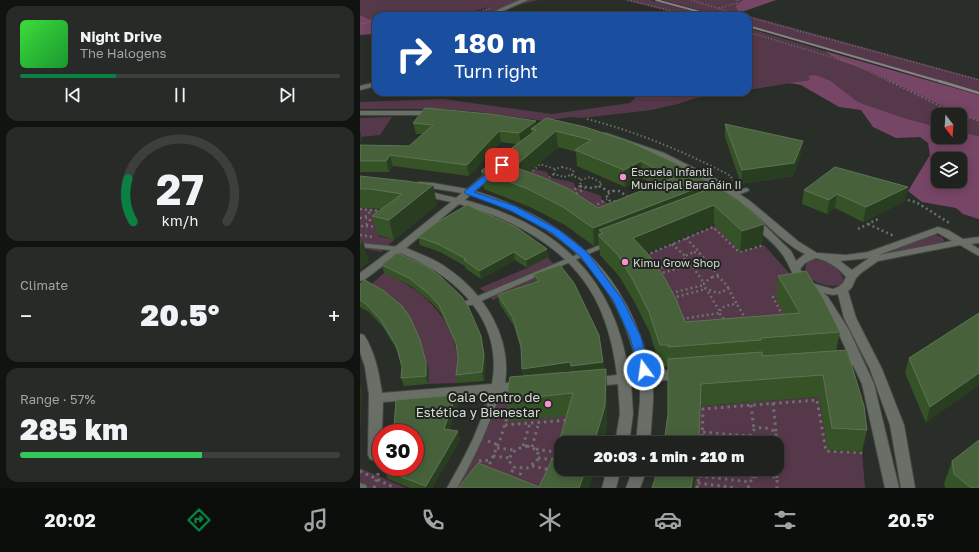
<!DOCTYPE html>
<meta charset="utf-8">
<style>
body{margin:0;font-family:"Golos Text",sans-serif;background:#272a27;color:#f1f3f6;height:100vh;display:flex;flex-direction:column;font-size:15px;white-space:nowrap}
*{box-sizing:border-box;margin:0}
p{font-size:13px;color:#a1a4a4}
.icon{flex:none;width:22px;height:22px;fill:none;stroke:currentColor;stroke-width:2;stroke-linecap:round;stroke-linejoin:round}
.map{position:relative;flex:1;overflow:hidden}
.drawer{display:flex;flex-direction:column;gap:6px;padding:6px;background:#111310;width:360px}
.drawer>*{flex:none}
.hud{position:absolute;left:12px;top:12px;width:380px;height:84px;border-radius:12px;box-shadow:0 2px 10px #0003,0 0 0 1px #3c3f3c;background:#1a4fa0;color:#fff;overflow:hidden}
.needle{width:26px;rotate:163deg}
.buttons{position:absolute;left:571px;top:108px;display:grid;gap:8px}
.buttons a{display:grid;place-items:center;width:36px;height:36px;border-radius:8px;background:#1f221e;box-shadow:0 2px 10px #0003,0 0 0 1px #3c3f3c;font-size:20px}
.speed{position:absolute;left:12px;top:424px;display:flex;gap:8px;font-size:20px;font-weight:700;text-align:center}
.speed>*{display:grid;place-content:center;width:52px;height:52px;border-radius:50%;background:#1f221e;box-shadow:0 2px 10px #0003,0 0 0 1px #3c3f3c;line-height:1}
.speed .limit{border:6px solid #d22;background:#fff;color:#111}
.pin{position:absolute;display:grid;place-items:center;width:34px;height:34px;color:#fff;margin:-17px;border-radius:8px;box-shadow:0 2px 6px #0006}
.me{position:absolute;width:44px;margin:-22px;rotate:346deg;stroke-linejoin:round;filter:drop-shadow(0 0 3px #0008)}
.turn{display:flex;align-items:center;gap:14px;height:84px;padding:0 16px;font-size:18px}
.turn .icon{width:52px;height:52px;stroke-width:2.5}
.turn b{display:block;font-size:28px;line-height:34px}
.big{font-size:30px;font-weight:800;line-height:1.1}
.drawer .card{flex:1;display:flex;flex-direction:column;justify-content:center;gap:6px;min-width:0;padding:0 14px;border-radius:12px;background:#272a27}
.drawer .dial{align-items:center;gap:0}
.dial svg{height:104px;overflow:visible;fill:none;stroke:#3c3f3c;stroke-width:7;stroke-linecap:round;text-anchor:middle}
.dial text{fill:#f1f3f6;stroke:none}
.song{display:flex;align-items:center;gap:12px}
.cover{width:48px;height:48px;border-radius:6px;background:linear-gradient(135deg,hsl(120 70% 55%),hsl(130 70% 35%))}
.played{height:4px;border-radius:2px;background:linear-gradient(90deg,#0b8043 30%,#3c3f3c 30%)}
.keys{display:flex;justify-content:space-around;direction:ltr}
.heat{display:flex;justify-content:space-between;align-items:center;font-size:22px;direction:ltr}
.charge{height:6px;border-radius:3px;background:linear-gradient(90deg,#34c759 57%,#3c3f3c 0)}
.trip{position:absolute;left:194px;top:436px;width:230px;height:40px;border-radius:12px;background:#1f221e;box-shadow:0 2px 10px #0003,0 0 0 1px #3c3f3c;font-weight:800;line-height:40px;text-align:center}
.dock{display:flex;height:64px;justify-content:space-around;align-items:center;background:#0c0e0c;color:#a1a4a4}
.dock .icon{width:28px;height:28px}
.dock .on{color:#0b8043}
.dock b{font-size:18px;color:#f1f3f6}
main{display:flex;flex:1;min-height:0}
.map>svg:first-child{display:block}
.green{fill:#56384b}
.forest{fill:#774566;fill-rule:evenodd}
.lines{fill:none;stroke-linecap:round;stroke-linejoin:round}
.pedestrian-casing{stroke:#454944;stroke-width:2}
.minor-casing{stroke:#454944;stroke-width:2}
.path-far3{stroke:#6d706c;stroke-width:1.5;stroke-dasharray:1 2;stroke-linecap:butt}
.path-far2{stroke:#6d706c;stroke-width:2;stroke-dasharray:1.5 2.5;stroke-linecap:butt}
.path-far1{stroke:#6d706c;stroke-width:2.5;stroke-dasharray:2 3;stroke-linecap:butt}
.path{stroke:#6d706c;stroke-width:3;stroke-dasharray:2.5 4;stroke-linecap:butt}
.pedestrian{fill:#696e67;fill-rule:evenodd}
.minor{fill:#696e67;fill-rule:evenodd}
.rail-far1{stroke:#828581;stroke-width:2}
.rail{stroke:#828581;stroke-width:2.5}
.wall{fill:#355327;fill-rule:evenodd}
.shaded-wall{fill:#293e20}
.building{fill:#47623a;stroke:#5e7453;fill-rule:evenodd}
.route{fill:#1a73e8;stroke:#114b97}
.poi-dot{fill:#f491d3;stroke:#20241e;stroke-width:1.5}
.labels{text-anchor:middle;dominant-baseline:central;stroke-width:4;stroke-linejoin:round;paint-order:stroke}
.poi-label{font-size:11px;fill:#d8dad7;stroke:#20241e;text-anchor:start}
.near-poi-label{font-size:13px;fill:#d8dad7;stroke:#20241e;text-anchor:end}
</style>
<main>
<section class="drawer">
<div class="card">
<div class="song"><i class="cover"></i><div><b>Night Drive</b><p>The Halogens</p></div></div>
<div class="played"></div>
<div class="keys"><svg class="icon" aria-label="previous" viewBox="0 0 24 24"><path d="M18 5L8 12l10 7zM5 5v14"/></svg><svg class="icon" aria-label="pause" viewBox="0 0 24 24"><path d="M8 5v14M16 5v14"/></svg><svg class="icon" aria-label="next" viewBox="0 0 24 24"><path d="M6 5l10 7-10 7zM19 5v14"/></svg></div>
</div>
<div class="card dial"><svg viewBox="0 0 100 80">
<path d="M14 69A42 42 0 1 1 86 69"/>
<path d="M14 69A42 42 0 0 1 10 36" stroke="#0b8043"/>
<text x="50" y="56" font-size="32" font-weight="700">27</text>
<text x="50" y="72" font-size="11">km/h</text>
</svg></div>
<div class="card"><p>Climate</p>
<div class="heat"><a>−</a><b class="big">20.5°</b><a>+</a></div>
</div>
<div class="card"><p>Range · 57%</p><b class="big">285 km</b><div class="charge"></div></div>
</section>
<div class="map">
<svg width="619" height="488" viewBox="0 0 619 488">
<rect width="100%" height="100%" fill="#292e28"/>
<path class="green" d="M0,0h178l-31,8 -4,5 4,3h-34l16,-9 -33,9h-80v3h-7l-9,-4z
M264,0h26l61,16h-54l14,-4z
M302,0h81l-8,6 4,7 240,66v16l-231,-69v-10h-27z
M388,28l77,23 8,7 19,5 127,58v15l-19,-4v-17h-22v12l-34,-9 -46,-16 -27,-21 -21,-1 -62,10z
M281,92h95l-40,6 -18,6 -27,6 -69,8 -11,-1 -27,4 -64,-9 -40,-3h-80v-7l83,-3 109,15 78,-11z
M32,117l-12,18 -20,2v-19z
M173,169l14,3 2,5c9,3 17,3 25,6l1,4c9,4 18,5 26,9l1,4 7,4 -9,21 -83,-41z
M0,208l47,5 -29,23 16,4 -13,12 -21,-4z
M356,225l27,26 21,-6 43,48 -6,43 -112,8 -52,-85z
M571,234l11,3 2,3 -1,4 -62,11z
M188,257l12,16 -25,8 -42,19 -13,-12 47,-20z
M462,259c10,5 18,11 22,21l-4,5c-14,4 -41,-6 -33,-23l5,-2z
M24,273c48,20 79,56 74,110l-30,1 1,-14 -7,-22 -55,-60z
M459,397l9,53 34,2 3,36h-171l3,-19h80v-26h-78l1,-37z
M154,399l62,16 -15,28 -8,45h-107c19,-26 33,-56 39,-87z
M0,468l46,20h-46z"/>
<path class="forest" d="M383,0h33l-37,13 -4,-7z
M0,15l9,4h7v15l-16,1z
M465,51l154,44v26c-38,-15 -75,-34 -112,-51 -14,-6 -31,-8 -42,-19z
M455,75l16,6 27,21 46,16 34,9v10h22v-5l19,4v83l-16,-5 -7,-6 -34,-6 -14,-11 22,-36 -2,-12 -8,-6 -24,1 -23,-11 -12,-17 -22,-3 -38,-22 -12,-2 21,-3 -2,-4zM578,159h22v22h-22z"/>
<g class="lines">
<g class="pedestrian-casing">
<path id="pedestrian" d="M386,188l2,1 1,1 -1,1 -18,7 -3,-2 1,-1z
M247,242l3,2 -1,1 -137,60h-6l-1,-2 1,-2z
M0,243l39,4 4,2 -4,2 -39,-4z
M138,385l3,1 1,2c-12,35 -26,68 -45,100h-10l15,-27 11,-22 21,-51 1,-2z
M0,483l6,2 1,3h-7z"/>
</g>
<g class="minor-casing">
<path id="minor" d="M160,0h8l-25,11 -3,2 2,3h-6l-2,-3 5,-4z
M16,82v4l-16,4v-4z
M0,111h74l4,2 -4,2h-74z
M243,133h3l58,20 54,27 32,21 49,41 18,11 29,2 22,-3 70,-25 10,3 15,9 16,-2v6l-8,1 8,5v7l-19,-11 -82,16 -17,12 -5,5 -4,9 -4,4 8,27 26,51 22,56 11,63h-14l-11,-63 -20,-56 -26,-51 -6,-24 -5,1 -10,-2 5,4 21,33 25,54 25,104h-14l-23,-104 -9,-19 -20,-1 -2,-3 2,-3 16,-2 -12,-26 -17,-28 -8,-9 2,-3c-23,-6 -20,-20 -32,-36 -9,-13 -23,-21 -33,-34l2,-2h6l34,33 5,10 9,-7c-24,-12 -41,-34 -62,-50 -42,-31 -90,-51 -140,-67zM578,233l14,8 -73,14zM456,258c12,3 22,9 30,19l-3,6 -5,4 -5,2 -22,-6 -11,-14 5,-6zM509,258l-17,12 -12,-9z
M133,169l3,1 1,2 -1,2 -21,17c95,30 153,82 176,181l31,-3 4,2 2,3 -2,3 -4,2 -29,2v20l-3,42h-14l4,-42v-19l-9,1 2,31 -4,29h-14l5,-29 -2,-30 -24,2 -4,-2 -2,-3 2,-3 27,-3c-4,-33 -13,-67 -33,-94 -28,-39 -79,-65 -125,-77l-53,44c14,6 29,11 41,20 37,25 65,69 58,115l17,-2 4,2 2,3 -2,3 -4,2 -139,11 -2,55 -1,2 -5,2 -5,-2 -2,-4 1,-60 -4,-28 -5,-15v-18l4,1c11,17 15,38 18,58l110,-9c12,-65 -37,-109 -92,-131l-36,27 -4,1v-8l35,-26 56,-45 -32,-7 -2,-2 2,-2 3,-1 34,8 6,-5 -44,-7 -1,-2 1,-2 15,1 34,6 23,-19zM110,195c93,30 148,80 169,178l-10,1c-15,-98 -71,-149 -164,-174z
M247,469h14l-5,19h-14z
M273,469h14l-7,19h-14z"/>
</g>
<path class="path-far3" d="M268,0l64,16
M331,0l52,16
M359,8l18,-5 1,-3
M106,16l25,-8
M315,16l10,-1
M388,17l231,63
M0,24l16,-3
M388,32l103,31 40,19"/>
<path class="path-far2" d="M529,81l51,25 39,15
M227,119c51,13 98,33 144,57l1,5
M202,167l11,3 1,4 -10,3 -10,-3 1,-5z
M170,174l10,-10 15,5
M211,175l10,4
M186,180l8,-6
M222,187l-2,-1 1,-6 9,-3 12,6 -4,4"/>
<path class="path-far1" d="M220,186l12,2 7,-2
M239,186l11,6
M253,191h6l8,5v2l-7,4 -10,-1 -4,-6z
M210,192l10,-6
M216,194l9,-6
M543,199l13,3 35,22
M233,207l14,-8
M0,209l21,2
M5,217l7,-7
M0,218h7l3,2 -3,4 -7,3
M508,224l26,12
M6,226l13,1
M498,229l22,-11
M0,235l14,2
M326,238l14,15
M312,244l13,12
M334,252l6,2 7,7 -3,5 -11,1 -9,-6 1,-5z
M286,255l67,-28 26,25 25,-7
M348,262l11,15
M333,267l11,16
M296,269l28,-8
M298,274l30,-8
M352,277h7l9,10 -5,5 -6,1 -12,-5 -1,-5z
M368,288l10,18
M348,292l11,18
M311,293l33,-8
M419,296l-6,1 11,21
M312,298l34,-9
M322,319l37,-6
M364,319l-5,-6 2,-5 11,-4 6,2 6,10 -3,3"/>
<path class="path" d="M362,318l8,4h9l3,-4
M322,319l4,-1
M413,403l3,29
M391,405l3,24
M145,425l63,-5
M343,432l46,4
M128,441l10,4
M342,441l26,2
M342,443l1,-34 114,-9 9,51 39,2
M390,443c-2,-18 14,-18 26,-11v11
M163,446l7,-23
M167,446l5,1 6,5 -1,9 -10,7 -13,-1 -5,-6c2,-10 9,-13 18,-15z
M172,447l7,-25
M137,448l17,2
M176,449l25,4
M133,456l17,2
M178,458l17,2
M119,461l12,-1
M172,466l19,4
M417,469v9
M127,470l13,-30 9,-29
M0,471l35,17
M339,476l51,6
M149,478l5,-11
M392,478l1,-9
M157,481l6,-12
M338,483l39,5
M14,488l5,-17
M337,488l3,-19
M388,488l4,-10 12,-4 13,4v10"/>
<use href="#pedestrian" class="pedestrian"/>
<use href="#minor" class="minor"/>
<path class="rail-far1" d="M296,0l59,16
M388,26l194,56"/>
<path class="rail" d="M579,81l40,12"/>
</g>
<path class="wall" d="M186,118l164,65v5l54,36 -2,20 -22,7 -26,-27 -68,29 39,69 100,-7 -9,-18 2,-21 62,56 -4,19 31,79 -5,22 -34,-2 -9,-53 -119,9 -32,8v-48l-8,1 -10,-34 -15,-30 -16,-27 -19,-21 -1,-11 -5,2 -29,-21 -35,-18 -46,-18 -3,-18 36,-27 -16,-2 -32,34 -76,-10 -4,6h-29v-27l49,1 14,-12h-7l-3,-11 123,-2v5zM198,147l18,5 1,14 48,21 17,-9 13,7 -57,23 -69,-36z
M365,124l76,30 -8,22 -52,8 -16,-47z
M0,176l73,9 4,20 -43,35 -16,-5 -6,-19 9,-7 -21,-1z
M444,190l101,11 -42,21 -28,-14 -8,6 -25,-10z
M58,237l129,12 1,8 -21,11 -12,-8 -34,19 -16,-11v-2l-25,-14 -20,-7z
M37,253l89,110 -2,18 -26,2 -2,-8 2,-16 -1,-11 -16,-35 -10,-11 -20,-16 -27,-13 -2,-8z
M174,274l69,88 1,7h2l1,21v38l-68,59 18,-38 10,-33 -57,6 -4,-22 17,-24 -2,-26 -7,-24 -15,-23 -1,-8 37,-13zM211,370v2l-24,2z
M0,284l66,78 3,8 -1,14 -24,2 -3,-8 1,-11 -4,-15 -15,-25 -14,-15 -9,-5z
M619,313l-53,110 -21,-50 4,-15z
M98,403l-9,27 9,1 2,9 -28,48h-22l-22,-9 -3,-8 30,-4v-34h-19l-2,-6z
M592,461l27,27h-34l-1,-4z"/>
<path class="shaded-wall" d="M176,121l1,10 -1,-1 -5,-1 1,6 -11,9 -2,-11z
M0,130l2,9 -2,5z
M139,131l2,11 -32,34 -2,-11z
M196,131l2,16 -41,37 -3,-17z
M443,141l-2,13 -8,22 -52,8 1,-14z
M30,155l3,11 -4,6 -3,-11z
M281,161l1,17 -17,9 -1,-17z
M350,183v18l-107,32 -4,-3v6l-1,-1 1,9 -5,2 -1,-18z
M73,185l4,20 -43,35 -5,-20z
M548,187l-3,14 -42,21 3,-15z
M477,194l-2,14 -8,6 2,-14z
M354,205v19l-80,34 -1,-20z
M404,224l-2,20 -22,7 2,-20z
M3,241l6,21 -9,7v-25z
M187,249l1,8 -21,11 -1,-8z
M154,252l1,8 -34,19 -2,-8z
M121,336l5,27 -2,18 -2,-9z
M66,362l3,8 -1,14 -2,-8z
M210,362l1,8 -48,7 -1,-8z
M243,362l1,8 -32,5 -1,-9z
M246,369l1,21v38l-4,15h-9z
M619,373v12l-53,38 4,-16z
M0,382l2,9 -1,32 -1,7z
M96,395l2,8 -12,34 -2,-8z
M98,431l2,9 -28,48h-6v-2z
M226,469h9l-6,19h-10z
M334,469h3l-3,19h-3z"/>
<path class="building" d="M65,108l65,6 46,7 -17,12 -20,-2 -32,34 -77,-10 -4,6h-26v-16l49,1 24,-21 -20,-2z
M186,118l39,9 45,15 26,12 29,14 25,15 -117,45 -30,-21 -35,-18 -47,-18 55,-41 -5,-1zM196,131l35,9 -16,10 49,20 17,-9 32,17 -75,30 -29,-19 -27,-12 -28,-10z
M365,124l78,17 -9,22 -52,7z
M475,167l73,20 -42,20 -29,-13 -8,6 -25,-10z
M0,176l46,5 27,4 -44,35 -17,-4 30,-22 -32,-5h-10z
M357,186l24,16 23,22 -22,7 -28,-26 -81,33 15,16 16,23 12,22 9,23 115,-9 -22,-37 28,-5 17,27 17,34 -79,6v2l-93,7 1,-2h-9l-11,-33 -15,-30 -16,-27 -20,-20 5,-2 -4,-3z
M107,205l49,22 31,22 -21,11 -12,-8 -35,19 -15,-11 2,-1 -28,-15 -20,-7 18,-14z
M37,253l29,13 14,10 22,21 6,9 13,30 3,19 -2,17 -26,3 2,-16 -2,-16 -17,-38 -10,-11 -20,-16 -27,-13z
M200,265l14,18 25,52 4,27 -32,4 -1,-4 -48,7 -1,-23 -8,-28 -15,-23 41,-14 -5,-7z
M5,280l19,11 18,15 8,11 10,23 6,22v14l-25,2 1,-11 -6,-22 -16,-26 -14,-15 -6,-4v-16z
M619,313v60l-49,34 -21,-49z
M487,350l17,56 3,24 -35,-2 -9,-53 -122,9 -2,55v4h-35l4,-29v-55l94,-7v4z
M246,369l-1,37 -11,37h-33v26h25l-7,19h-121l20,-25 61,24 18,-38 16,-56 -67,7 4,-23z
M96,395l-12,34 14,2 -32,55 -41,-15 3,-4h27v-34h-8v-3l-13,-3 2,-27z
M619,440v48h-8l-17,-14 -2,-13z
M298,469h36l-3,19h-39z"/>
<path class="route" d="M142,162l4,3 -1,1 -31,26 41,14 44,24 28,22 35,47 19,38 8,33 -1,3h-8l-10,-36 -17,-37 -33,-44 -28,-23 -43,-23 -43,-16 -2,-2 2,-2z"/>
<g class="poi-dot">
<circle cx="263" cy="177" r="4"/>
<circle cx="265" cy="262" r="4"/>
<circle cx="188" cy="404" r="4"/>
</g>
<g class="labels">
<g class="poi-label">
<text x="271" y="171">Escuela Infantil<tspan x="271" dy="13">Municipal Barañáin II</tspan></text>
<text x="273" y="262">Kimu Grow Shop</text>
</g>
<g class="near-poi-label">
<text x="180" y="397">Cala Centro de<tspan x="180" dy="15">Estética y Bienestar</tspan></text>
</g>
</g>
</svg>
<div class="buttons">
<a><svg class="needle" viewBox="-14 -14 28 28"><path d="M0-13l5 13h-10z" fill="#e53935"/><path d="M0 13l5-13h-10z" fill="#a1a4a4"/></svg></a>
<a><svg class="icon" aria-label="layers" viewBox="0 0 24 24"><path d="M12 4l9 5-9 5-9-5zM3 14l9 5 9-5"/></svg></a>
</div>
<div class="speed"><div class="limit">30</div></div>
<div class="pin" style="left:142px;top:165px;background:#d93025"><svg class="icon" aria-label="arrive" viewBox="0 0 24 24"><path d="M6 21V4h12l-3 4 3 4H6"/></svg></div>
<svg class="me" style="left:284px;top:370px" viewBox="-20 -20 40 40"><circle r="17" fill="#1a73e8" stroke="#fff" stroke-width="3"/><path d="M0-11L8 9 0 5-8 9z" fill="#fff"/></svg>
<div class="trip">20:03 · 1 min · 210 m</div>
<div class="hud">
<div class="turn"><svg class="icon" aria-label="right" viewBox="0 0 24 24"><path d="M7 20v-9h11M14 6l5 5-5 5"/></svg><div><b>180 m</b>Turn right</div></div>
</div>
</div>
</main>
<nav class="dock">
<b>20:02</b>
<svg class="icon on" aria-label="directions" viewBox="0 0 24 24"><path d="M12 3l9 9-9 9-9-9zM9 14v-3h6M13 9l2 2-2 2"/></svg>
<svg class="icon" aria-label="music" viewBox="0 0 24 24"><path d="M9 18V5l10-2v13"/><circle cx="6" cy="18" r="3"/><circle cx="16" cy="16" r="3"/></svg>
<svg class="icon" aria-label="phone" viewBox="0 0 24 24"><path d="M5 4h4l2 5-3 2q2 4 5 5l2-3 5 2v4C11 20 4 13 5 4z"/></svg>
<svg class="icon" aria-label="climate" viewBox="0 0 24 24"><path d="M12 3v18M4 7l16 10M4 17L20 7"/></svg>
<svg class="icon" aria-label="car" viewBox="0 0 24 24"><path d="M5 17H2v-5l4-1 3-4h7l3 4 3 1v5h-3M9 17h6M6 11h13"/><circle cx="7" cy="17" r="2"/><circle cx="17" cy="17" r="2"/></svg>
<svg class="icon" aria-label="filters" viewBox="0 0 24 24"><path d="M4 7h16M4 17h16"/><circle cx="9" cy="7" r="2"/><circle cx="15" cy="17" r="2"/></svg>
<b>20.5°</b>
</nav>
